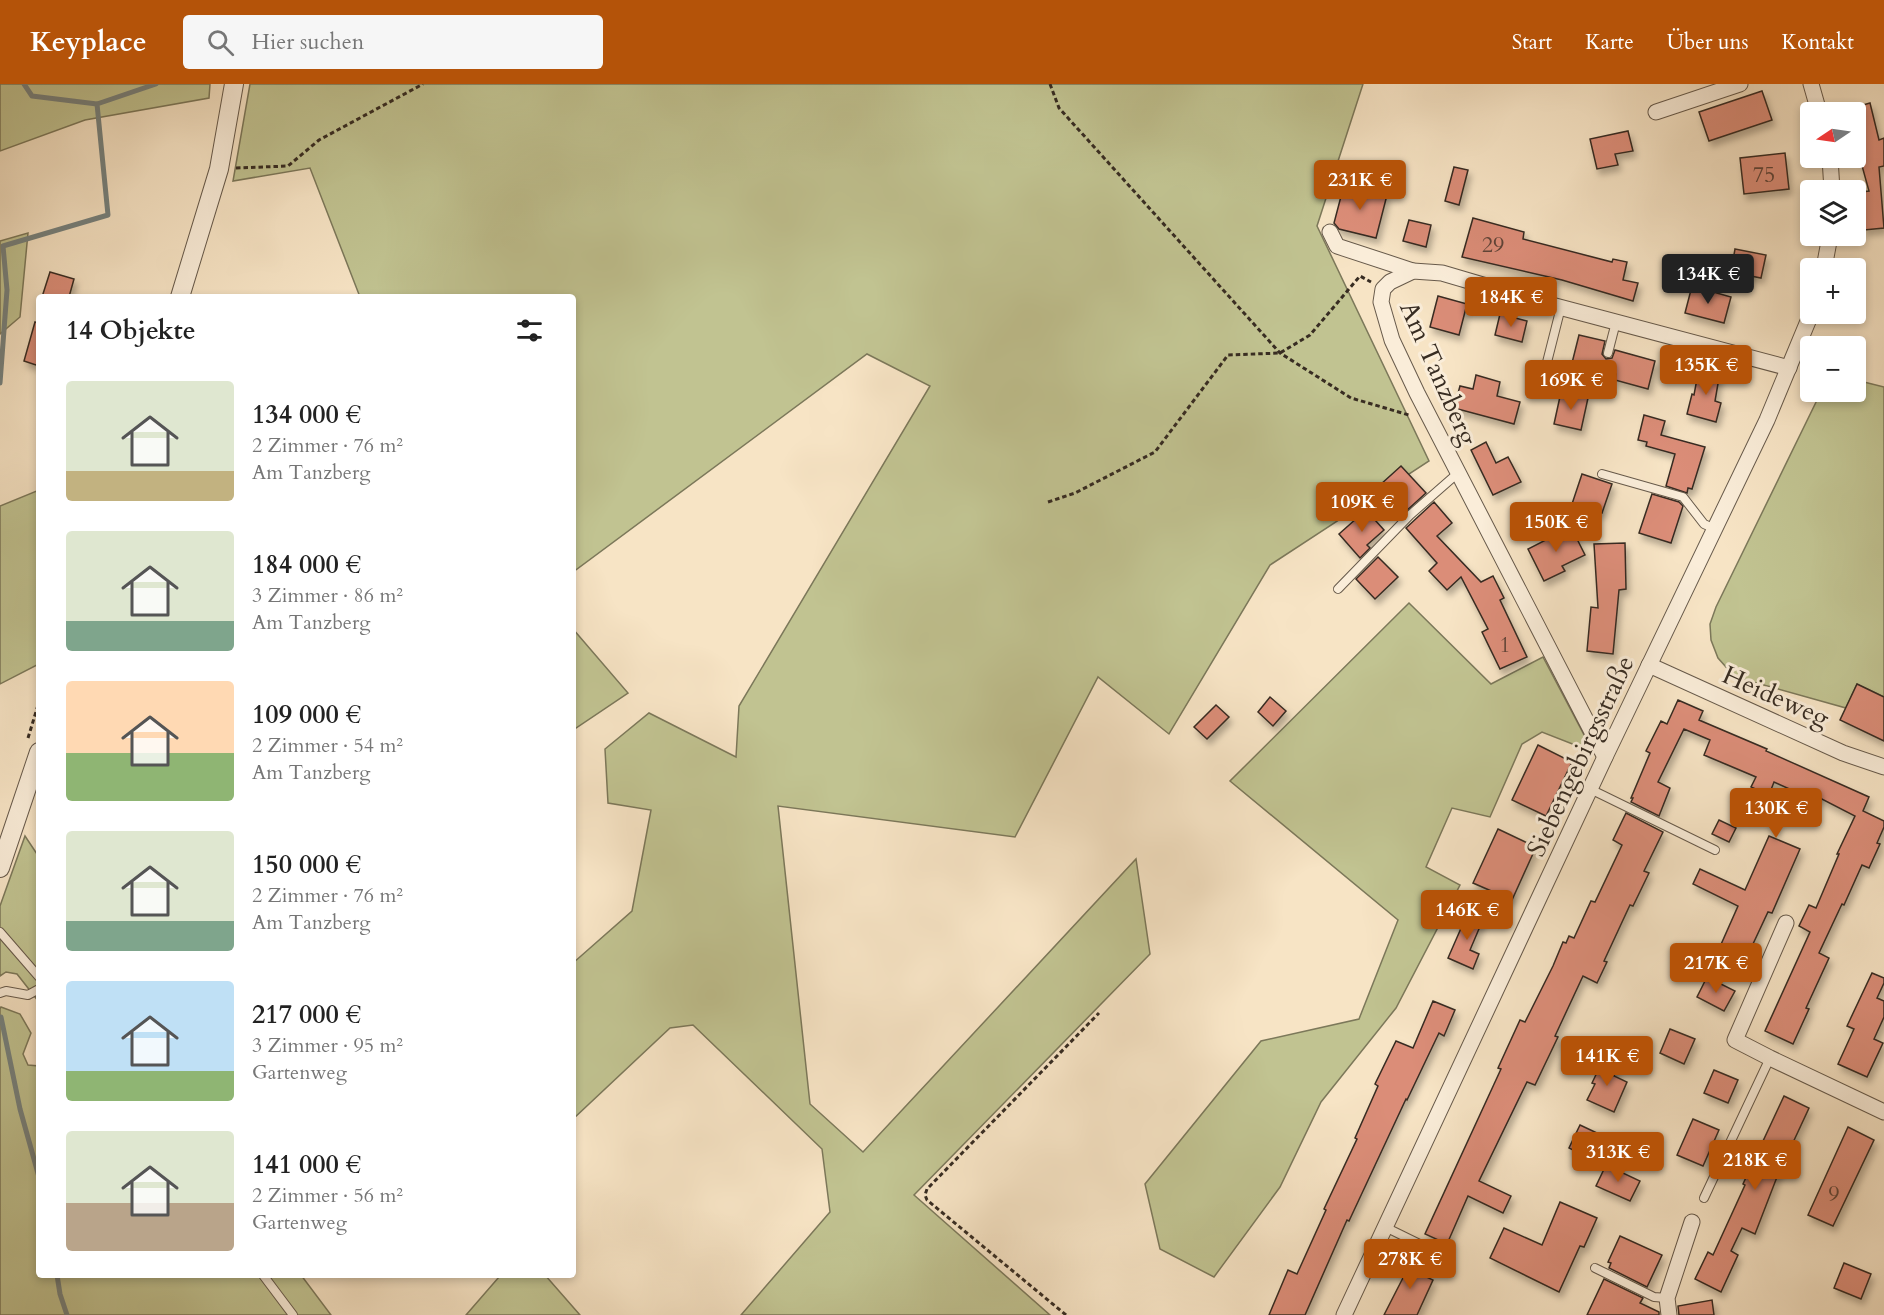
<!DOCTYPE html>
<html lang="de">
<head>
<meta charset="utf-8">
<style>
  :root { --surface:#fff; --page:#f6f6f6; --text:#222; --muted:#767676; --accent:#b45309 }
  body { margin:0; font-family:Cardo,serif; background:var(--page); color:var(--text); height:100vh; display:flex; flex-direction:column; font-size:22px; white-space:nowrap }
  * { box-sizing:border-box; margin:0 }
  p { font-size:20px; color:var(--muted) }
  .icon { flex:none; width:33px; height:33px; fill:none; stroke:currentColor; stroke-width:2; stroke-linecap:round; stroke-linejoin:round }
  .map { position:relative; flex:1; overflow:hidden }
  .details { position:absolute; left:36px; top:210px; width:540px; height:984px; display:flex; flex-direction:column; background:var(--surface); border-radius:6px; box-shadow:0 3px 9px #0003 }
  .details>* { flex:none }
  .needle { width:39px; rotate:257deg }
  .tools { position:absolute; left:1800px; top:18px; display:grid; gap:12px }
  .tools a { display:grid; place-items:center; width:66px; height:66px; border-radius:6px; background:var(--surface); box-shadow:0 3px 9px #0003; font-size:30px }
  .price { position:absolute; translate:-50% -51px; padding:0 14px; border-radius:6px; background:var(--accent); color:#fff; font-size:20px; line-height:39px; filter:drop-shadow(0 2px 3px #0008) }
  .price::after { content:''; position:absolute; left:50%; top:36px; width:18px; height:14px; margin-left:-9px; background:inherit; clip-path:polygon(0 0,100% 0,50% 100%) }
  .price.selected { background:#222; color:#fff }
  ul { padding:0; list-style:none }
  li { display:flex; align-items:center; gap:18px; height:150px; padding:0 30px }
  li span { display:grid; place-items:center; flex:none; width:168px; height:120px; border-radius:6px; color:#555 }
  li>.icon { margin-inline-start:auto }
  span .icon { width:72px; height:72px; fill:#fffc; stroke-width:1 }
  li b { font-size:26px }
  h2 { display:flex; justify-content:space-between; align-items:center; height:72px; padding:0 30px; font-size:26px }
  header { display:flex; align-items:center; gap:36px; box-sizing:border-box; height:84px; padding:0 30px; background:var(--accent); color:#fff }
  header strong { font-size:28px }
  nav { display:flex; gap:33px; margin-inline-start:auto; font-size:21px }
  .search { width:420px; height:54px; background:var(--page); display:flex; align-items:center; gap:15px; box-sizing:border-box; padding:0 21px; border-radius:6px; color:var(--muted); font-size:22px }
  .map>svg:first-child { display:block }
</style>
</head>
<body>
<header>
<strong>Keyplace</strong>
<div class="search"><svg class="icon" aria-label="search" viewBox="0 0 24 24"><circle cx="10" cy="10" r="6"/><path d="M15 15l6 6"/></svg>Hier suchen</div>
<nav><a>Start</a><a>Karte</a><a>Über uns</a><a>Kontakt</a></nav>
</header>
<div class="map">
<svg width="1884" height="1231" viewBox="0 0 1884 1231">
  <defs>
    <filter id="shadow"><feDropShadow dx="3" dy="5.5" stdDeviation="3" flood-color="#0004"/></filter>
  </defs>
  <rect width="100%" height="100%" fill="#f7e4c5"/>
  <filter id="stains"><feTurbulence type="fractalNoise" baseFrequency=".00333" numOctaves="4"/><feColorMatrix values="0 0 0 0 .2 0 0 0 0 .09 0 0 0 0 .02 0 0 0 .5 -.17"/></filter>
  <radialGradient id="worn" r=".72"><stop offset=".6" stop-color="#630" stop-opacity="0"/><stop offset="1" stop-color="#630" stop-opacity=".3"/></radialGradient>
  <!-- green -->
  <g fill="#c1c391" stroke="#7c785a" stroke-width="1.5">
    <path d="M0,0H210L209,14L85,36L0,67Z"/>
    <path d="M250,0H1363L1317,142L1429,377L1270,481L1169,650L1098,593L1015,753L778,722L810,1020L863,1068L1136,775L1150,870L914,1111L1050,1231H741L830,1128L822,1065L693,941L670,944L573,1035V879L632,827L651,726L608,719L605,665L649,629L736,673L739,622L930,302L867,270L573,488V213H360L310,84L233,97Z"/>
    <path d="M28,149L20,233L0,250V157Z"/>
    <path d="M1856,296L1884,303V613L1857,600L1846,624L1735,593L1718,574L1711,556L1710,540L1716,523L1821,308H1856Z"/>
    <path d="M39,406V575L37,581L0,600V422Z"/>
    <path d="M1409,519L1491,600L1543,573L1593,668L1542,648L1522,660L1490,733L1452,724L1426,783L1460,801L1396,924L1321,1018L1280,1103L1214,1193L1160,1165L1145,1100L1261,957L1359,935L1398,836L1230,697Z"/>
    <path d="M573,545L628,609L573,646Z"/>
    <path d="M25,752L39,773V918L17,890L6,888L0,892V822Z"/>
    <path d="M1,923L20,930L31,949L23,970L28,981L39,982V1191H301L331,1231H0V925Z"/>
    <path d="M497,1191H545L580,1231H466L499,1193Z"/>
  </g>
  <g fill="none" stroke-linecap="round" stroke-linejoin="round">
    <!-- stream -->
    <g stroke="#76827f" stroke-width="5">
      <path d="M24,0L32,12L97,20"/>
      <path d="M0,299L7,206L3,162L108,131L97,20L156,0"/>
      <path d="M1,933L20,1025L39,1093"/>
      <path d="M57,1191L60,1210L67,1231"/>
    </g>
  </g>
  <!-- building -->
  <g fill="#db8d78" stroke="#372c22" stroke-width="1.5" filter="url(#shadow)">
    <path d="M1762,7L1772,36L1709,57L1699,28Z"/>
    <path d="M1870,19L1879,56L1884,54V82L1879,83L1884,144L1864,146L1861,108L1869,107L1856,60V23Z"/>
    <path d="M1628,47L1633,67L1615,70L1618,81L1597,85L1590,55Z"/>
    <path d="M1785,69L1789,105L1744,110L1740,74Z"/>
    <path d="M1454,83L1468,86L1459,121L1445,117Z"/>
    <path d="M1344,101L1387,111L1376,154L1339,145L1334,139Z"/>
    <path d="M1473,134L1524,148L1523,155L1612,178L1613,175L1627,178L1623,196L1638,199L1633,217L1562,196L1462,173Z"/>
    <path d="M1409,136L1431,141L1426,163L1403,157Z"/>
    <path d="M1735,165L1766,171L1761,194L1731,188Z"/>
    <path d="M50,188L74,195L69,213H42Z"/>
    <path d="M1692,202L1731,213L1724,239L1685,229Z"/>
    <path d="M1438,212L1467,220L1459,251L1430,243Z"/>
    <path d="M1500,230L1527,237L1522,258L1495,251Z"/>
    <path d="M35,238L39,239V282L24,277Z"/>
    <path d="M1579,251L1605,257L1602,270L1606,275L1612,274L1615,266L1655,277L1648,305L1615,296L1616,290L1572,279Z"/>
    <path d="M1699,284L1720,288L1715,317L1721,319L1716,338L1687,330L1692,310L1694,311Z"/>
    <path d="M1476,291L1500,298L1497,312L1520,318L1514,340L1454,324L1460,302L1473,305Z"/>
    <path d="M1561,308L1588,314L1581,346L1554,340Z"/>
    <path d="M1644,331L1665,337L1661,351L1705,363L1692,405L1688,404L1687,409L1666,402L1675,370L1646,362L1647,358L1638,356Z"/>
    <path d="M1486,358L1496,379L1508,373L1521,398L1493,411L1471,366Z"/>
    <path d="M1401,382L1426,409L1405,428L1380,401Z"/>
    <path d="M1582,390L1612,400L1602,429L1572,420Z"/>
    <path d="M1652,410L1679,418L1683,422L1671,459L1639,449Z"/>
    <path d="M1434,418L1452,439L1437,452L1481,498L1493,492L1504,514L1500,516L1527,573L1500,585L1482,548L1488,545L1461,493L1447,506L1429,487L1437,479L1406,444Z"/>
    <path d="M1366,426L1384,446L1367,461L1370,464L1360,474L1339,450Z"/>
    <path d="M1571,443L1585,471L1562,482L1565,487L1544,497L1528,465Z"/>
    <path d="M1625,459L1626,505L1619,506L1613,570L1587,567L1591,523L1598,524L1594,460Z"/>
    <path d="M1378,473L1398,493L1375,515L1356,495Z"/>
    <path d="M1857,600L1884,613V657L1840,636Z"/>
    <path d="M1270,613L1286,627L1273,642L1258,628Z"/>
    <path d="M1678,616L1703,627L1699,636L1767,665L1766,667L1869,713L1863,727L1884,737V743L1877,759L1880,760L1869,784L1862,781L1844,821L1842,820L1819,869L1829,874L1806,924L1809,925L1793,960L1765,947L1810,848L1799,842L1809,821L1816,824L1839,770H1837L1855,732L1818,713L1816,717L1774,698L1769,711L1751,703L1756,693L1704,671L1710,656L1684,645L1658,698L1670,704L1659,732L1631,718L1633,714H1631L1650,669L1646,667L1661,637L1667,640Z"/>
    <path d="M1216,621L1229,633L1207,655L1194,643Z"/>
    <path d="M1538,661L1572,678L1546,732L1512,716Z"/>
    <path d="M1626,729L1663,748L1644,787L1649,789L1633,822L1630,821L1604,877L1607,878L1597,899L1583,892L1555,952L1558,953L1535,1001L1527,998L1479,1097L1511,1112L1503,1129L1468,1112L1447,1160L1425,1150L1501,985L1498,984L1520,936L1525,938L1553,882L1563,858L1566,859L1569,852L1574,854L1591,817L1595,818L1622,761L1613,756Z"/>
    <path d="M1719,736L1736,744L1729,758L1712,750Z"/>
    <path d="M1498,745L1536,763L1512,816L1473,799Z"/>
    <path d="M1769,752L1800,765L1772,829L1768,828L1745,877L1719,865L1738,822L1693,800L1700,785L1745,806Z"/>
    <path d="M1469,826L1484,833L1470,866L1479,870L1473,885L1448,874Z"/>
    <path d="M1872,889L1884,894V899L1877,914L1884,917V933L1874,955L1883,959L1867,993L1838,980L1854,945L1847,942Z"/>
    <path d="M1707,893L1735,907L1724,927L1697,913Z"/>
    <path d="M1433,917L1455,926L1444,952L1439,949L1407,1016L1406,1015L1349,1137L1347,1136L1305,1231H1269L1288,1186L1297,1190L1326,1126L1324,1125L1357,1055L1355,1054L1378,1002L1375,1000L1396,957L1413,964Z"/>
    <path d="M1670,945L1695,955L1684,980L1660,969Z"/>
    <path d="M1603,976L1618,983L1614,992L1627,998L1614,1028L1587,1016L1595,1000L1592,999Z"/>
    <path d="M1714,986L1738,996L1728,1019L1704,1009Z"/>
    <path d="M1784,1012L1809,1024L1777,1093L1755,1150L1742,1144L1731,1167L1738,1171L1721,1208L1695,1195L1708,1168L1713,1171L1745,1101L1743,1100Z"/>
    <path d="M1693,1035L1719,1046L1703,1082L1677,1071Z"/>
    <path d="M1580,1041L1612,1056L1600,1080L1569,1064Z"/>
    <path d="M1848,1043L1874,1056L1833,1142L1808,1131Z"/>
    <path d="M1606,1081L1640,1097L1630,1117L1596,1102Z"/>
    <path d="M1560,1118L1597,1134L1584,1163L1580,1162L1559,1208L1490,1174L1504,1144L1542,1161Z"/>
    <path d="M1620,1152L1662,1171L1647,1203L1609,1184L1611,1179L1608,1178Z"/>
    <path d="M1411,1168L1425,1174L1418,1189L1433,1196L1417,1231H1384L1408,1184L1405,1183Z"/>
    <path d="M1844,1179L1871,1190L1861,1215L1834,1204Z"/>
    <path d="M1604,1195L1643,1214L1640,1219L1659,1228V1231H1587Z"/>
    <path d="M1712,1216L1714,1231H1679L1678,1222Z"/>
  </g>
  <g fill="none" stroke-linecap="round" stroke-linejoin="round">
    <defs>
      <g id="service">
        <path d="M1608,269L1616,238"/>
        <path d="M1543,294L1561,223"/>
        <path d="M1602,390L1683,413L1704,440L1715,445"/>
        <path d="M1338,505L1410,431L1458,389"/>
        <path d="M1590,705L1715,766"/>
        <path d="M0,848L39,893"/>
        <path d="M0,909L6,907L28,911L39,905"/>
        <path d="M1704,1114L1770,974"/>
        <path d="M1385,1143L1436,1168"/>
        <path d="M1595,1184L1654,1213L1667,1214"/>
        <path d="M263,1191L293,1231"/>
      </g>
      <g id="minor">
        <path d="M1811,0L1819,28"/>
        <path d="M1656,28L1740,0"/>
        <path d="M1830,74L1832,106"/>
        <path d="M1330,148L1337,162L1413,187"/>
        <path d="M1824,184L1830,152"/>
        <path d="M1649,581L1843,669L1884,683"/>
        <path d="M1605,673L1417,309L1392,256L1381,218L1383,205L1390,198L1413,187L1442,189L1544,219L1789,284"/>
        <path d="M1786,839L1735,956L1770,974L1884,1028"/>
        <path d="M1344,1231L1605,673L1767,336L1811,230"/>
        <path d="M1669,1231L1667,1214L1692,1138"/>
      </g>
      <g id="tertiary">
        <path d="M180,213L219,85L234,0"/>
        <path d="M0,784L39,668"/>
      </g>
    </defs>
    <!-- service casing -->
    <use href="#service" stroke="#675a4b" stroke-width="10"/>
    <!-- minor casing -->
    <use href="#minor" stroke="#675a4b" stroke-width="17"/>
    <!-- tertiary casing -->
    <use href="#tertiary" stroke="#675a4b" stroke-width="20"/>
    <!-- path -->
    <g stroke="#372c22" stroke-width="3" stroke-dasharray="4.5 3" stroke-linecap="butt">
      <path d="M1050,0L1059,24L1280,269L1351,314L1409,331"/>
      <path d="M236,84L288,82L319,56L423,0"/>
      <path d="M1048,418L1075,409L1155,368L1228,271L1280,269L1310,251L1360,192L1371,198"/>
      <path d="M28,654L39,618"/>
      <path d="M1066,1231L927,1116L925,1111L927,1105L1099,929"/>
    </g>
    <!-- service -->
    <use href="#service" stroke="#faedd9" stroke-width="8"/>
    <!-- minor -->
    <use href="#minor" stroke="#faedd9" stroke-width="15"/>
    <!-- tertiary -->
    <use href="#tertiary" stroke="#faedd9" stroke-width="18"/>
  </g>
  <g text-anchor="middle" stroke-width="6" stroke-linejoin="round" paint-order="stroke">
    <!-- number labels -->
    <g font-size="22" fill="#604438">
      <text x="1764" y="98">75</text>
      <text x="1493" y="168">29</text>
      <text x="1505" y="568">1</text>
      <text x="1834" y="1117">9</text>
    </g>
    <!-- street labels -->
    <g font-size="26" fill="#372c22" stroke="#faedd9">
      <text transform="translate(1439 289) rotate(66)" y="9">Am Tanzberg</text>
      <text transform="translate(1776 612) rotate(24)" y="9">Heideweg</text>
      <text transform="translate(1580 672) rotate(-65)" y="9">Siebengebirgsstraße</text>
    </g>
  </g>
  <rect width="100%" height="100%" filter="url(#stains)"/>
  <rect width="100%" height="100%" fill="url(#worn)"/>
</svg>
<div class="tools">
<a><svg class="needle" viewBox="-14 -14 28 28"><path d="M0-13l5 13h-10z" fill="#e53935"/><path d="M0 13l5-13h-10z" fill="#767676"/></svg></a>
<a><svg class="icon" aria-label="layers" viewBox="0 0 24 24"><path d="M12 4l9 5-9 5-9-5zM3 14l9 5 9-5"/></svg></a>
<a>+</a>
<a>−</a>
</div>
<b class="price" style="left:1360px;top:127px">231K €</b>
<b class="price selected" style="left:1708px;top:221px">134K €</b>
<b class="price" style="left:1511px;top:244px">184K €</b>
<b class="price" style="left:1706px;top:312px">135K €</b>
<b class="price" style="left:1571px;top:327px">169K €</b>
<b class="price" style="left:1362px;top:449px">109K €</b>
<b class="price" style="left:1556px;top:469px">150K €</b>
<b class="price" style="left:1776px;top:755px">130K €</b>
<b class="price" style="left:1467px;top:857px">146K €</b>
<b class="price" style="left:1716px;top:910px">217K €</b>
<b class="price" style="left:1607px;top:1003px">141K €</b>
<b class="price" style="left:1618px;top:1099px">313K €</b>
<b class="price" style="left:1755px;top:1107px">218K €</b>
<b class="price" style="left:1410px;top:1206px">278K €</b>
<section class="details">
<h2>14 Objekte<svg class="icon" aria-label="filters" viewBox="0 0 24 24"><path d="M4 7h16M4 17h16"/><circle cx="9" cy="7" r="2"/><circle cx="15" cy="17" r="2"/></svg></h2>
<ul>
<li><span style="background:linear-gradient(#dfe7d0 75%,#c2b280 0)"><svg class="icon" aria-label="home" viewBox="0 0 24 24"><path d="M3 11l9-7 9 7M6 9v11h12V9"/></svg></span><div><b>134 000 €</b><p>2 Zimmer · 76 m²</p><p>Am Tanzberg</p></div></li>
<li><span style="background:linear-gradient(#dfe7d0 75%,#7fa58c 0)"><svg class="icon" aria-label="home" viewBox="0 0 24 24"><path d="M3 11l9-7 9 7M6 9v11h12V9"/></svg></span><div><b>184 000 €</b><p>3 Zimmer · 86 m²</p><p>Am Tanzberg</p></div></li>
<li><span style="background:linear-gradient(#ffd9b3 60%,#8fb573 0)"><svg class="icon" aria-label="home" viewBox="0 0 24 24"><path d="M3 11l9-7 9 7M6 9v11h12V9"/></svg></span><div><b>109 000 €</b><p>2 Zimmer · 54 m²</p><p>Am Tanzberg</p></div></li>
<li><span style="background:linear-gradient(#dfe7d0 75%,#7fa58c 0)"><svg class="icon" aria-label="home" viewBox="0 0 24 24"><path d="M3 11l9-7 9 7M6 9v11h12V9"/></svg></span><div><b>150 000 €</b><p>2 Zimmer · 76 m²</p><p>Am Tanzberg</p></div></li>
<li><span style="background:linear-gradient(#bfe0f5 75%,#8fb573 0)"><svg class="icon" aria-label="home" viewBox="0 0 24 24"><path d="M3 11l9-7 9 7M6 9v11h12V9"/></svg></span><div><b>217 000 €</b><p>3 Zimmer · 95 m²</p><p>Gartenweg</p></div></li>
<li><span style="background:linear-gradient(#dfe7d0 60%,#b9a48a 0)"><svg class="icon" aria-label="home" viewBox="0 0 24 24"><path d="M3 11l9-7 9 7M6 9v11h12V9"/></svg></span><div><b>141 000 €</b><p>2 Zimmer · 56 m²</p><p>Gartenweg</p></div></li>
</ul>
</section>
</div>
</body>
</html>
